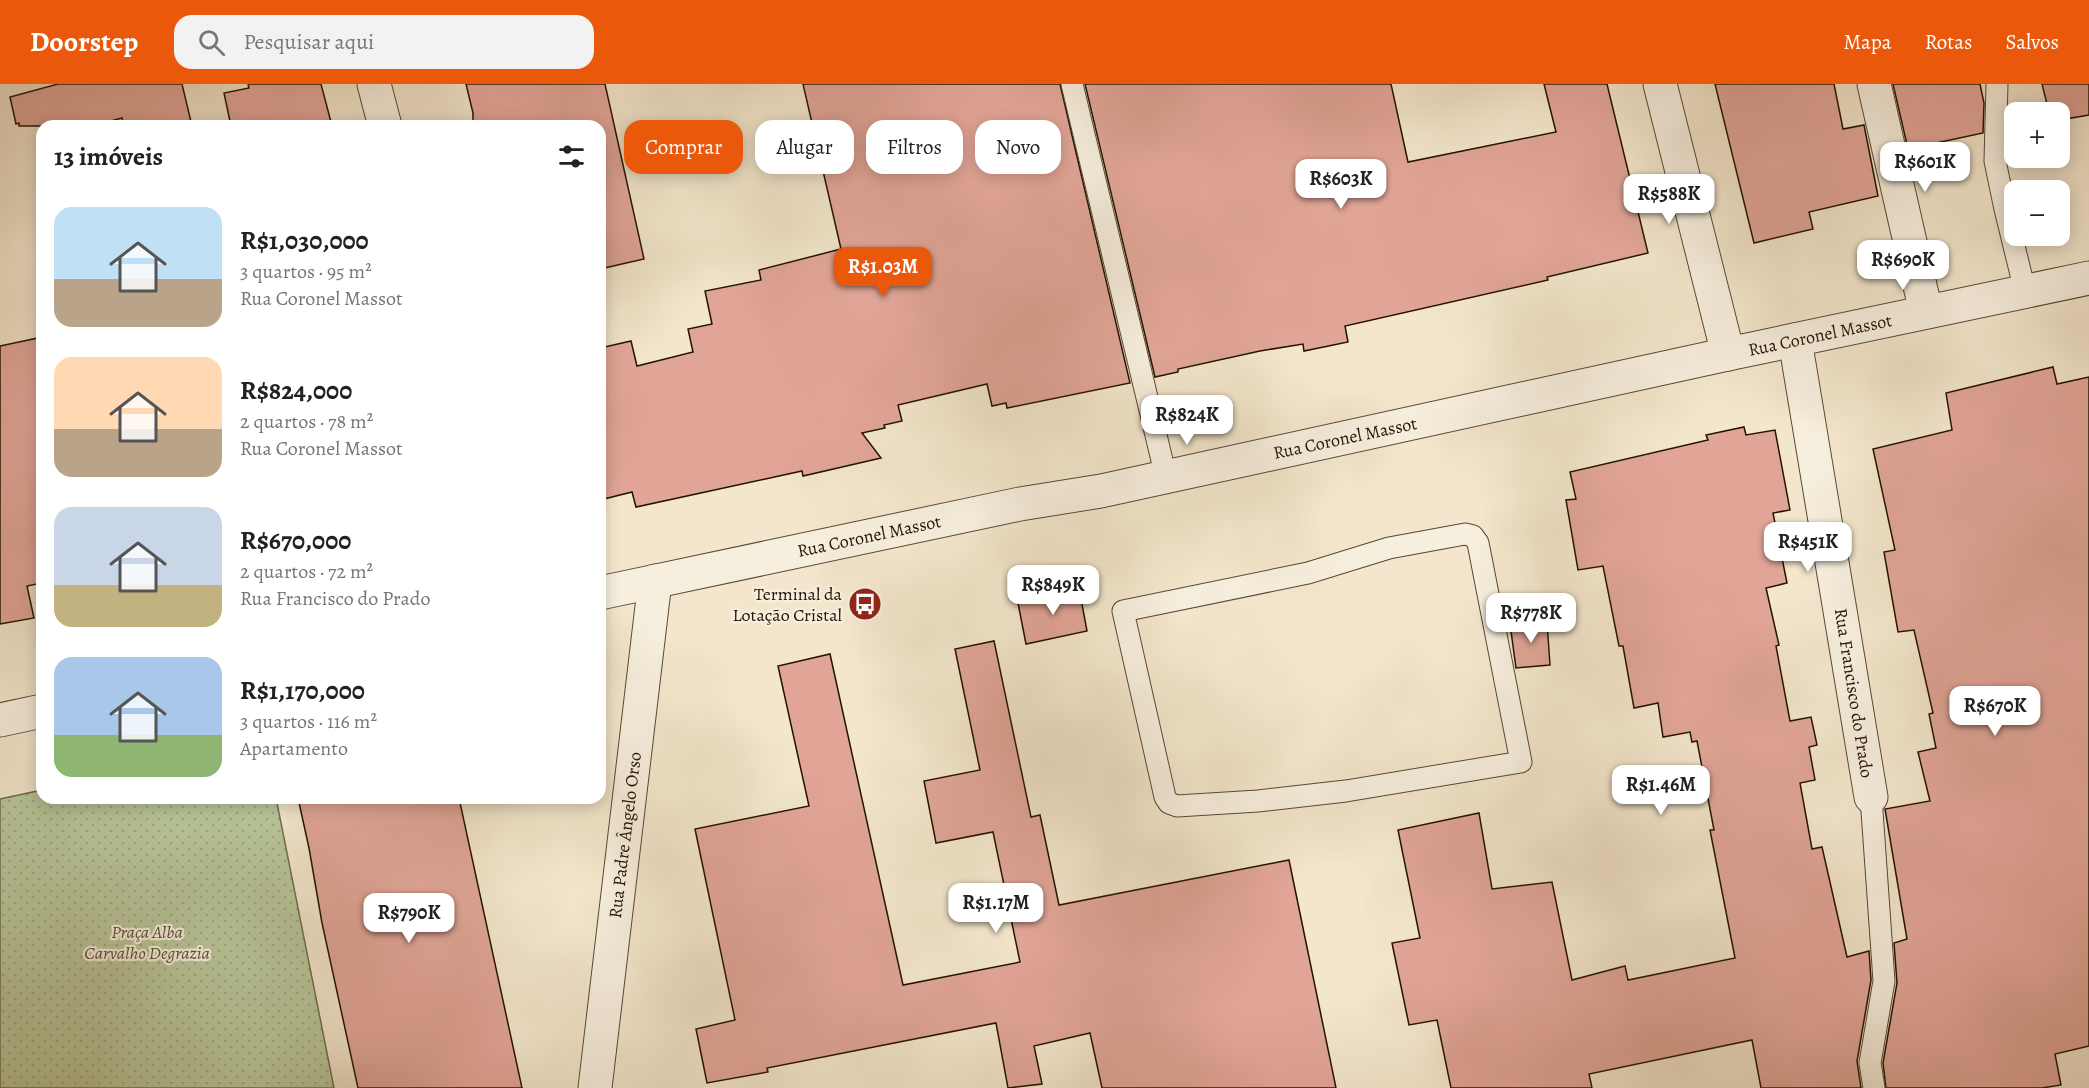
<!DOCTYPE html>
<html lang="pt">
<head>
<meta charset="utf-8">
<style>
  :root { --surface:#fff; --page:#f2f2f2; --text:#222; --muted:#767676; --accent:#ea580c }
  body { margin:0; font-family:Alegreya,serif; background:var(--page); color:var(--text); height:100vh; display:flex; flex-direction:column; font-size:22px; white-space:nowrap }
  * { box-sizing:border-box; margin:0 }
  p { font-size:20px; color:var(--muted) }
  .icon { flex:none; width:33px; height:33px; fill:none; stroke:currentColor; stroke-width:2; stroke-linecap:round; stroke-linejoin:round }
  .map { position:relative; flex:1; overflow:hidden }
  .side { position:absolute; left:36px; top:36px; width:570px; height:684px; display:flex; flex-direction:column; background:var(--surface); border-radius:18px; box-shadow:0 3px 15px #0003 }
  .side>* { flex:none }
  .banner { position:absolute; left:624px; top:36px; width:570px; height:54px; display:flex; gap:12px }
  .tools { position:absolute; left:2004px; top:18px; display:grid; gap:12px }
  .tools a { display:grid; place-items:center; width:66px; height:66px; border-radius:12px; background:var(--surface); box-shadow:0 3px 15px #0003; font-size:30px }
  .price { position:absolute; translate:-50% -51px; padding:0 14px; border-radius:12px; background:#fff; color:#222; font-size:20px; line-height:39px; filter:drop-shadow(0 2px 3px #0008) }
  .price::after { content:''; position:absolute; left:50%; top:36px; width:18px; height:14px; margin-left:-9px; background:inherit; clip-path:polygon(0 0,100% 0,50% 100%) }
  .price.current { background:var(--accent); color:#fff }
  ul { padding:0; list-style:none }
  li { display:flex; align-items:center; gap:18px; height:150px; padding:0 18px }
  li span { display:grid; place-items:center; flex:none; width:168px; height:120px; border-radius:18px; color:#555 }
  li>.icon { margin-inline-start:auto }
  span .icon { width:72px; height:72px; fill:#fffc; stroke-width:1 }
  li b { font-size:26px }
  h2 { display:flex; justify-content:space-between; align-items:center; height:72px; padding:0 18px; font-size:26px }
  .tag { padding:0 21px; border-radius:18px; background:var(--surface); box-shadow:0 3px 15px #0003; font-size:21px; line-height:54px }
  .tag.current { background:var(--accent); color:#fff }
  header { display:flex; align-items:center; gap:36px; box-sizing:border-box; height:84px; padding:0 30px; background:var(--accent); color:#fff }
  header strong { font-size:28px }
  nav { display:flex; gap:33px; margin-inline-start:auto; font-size:21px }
  .search { width:420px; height:54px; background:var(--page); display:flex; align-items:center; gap:15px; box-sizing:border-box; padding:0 21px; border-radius:18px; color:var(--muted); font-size:22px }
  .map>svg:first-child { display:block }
</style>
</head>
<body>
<header>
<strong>Doorstep</strong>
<div class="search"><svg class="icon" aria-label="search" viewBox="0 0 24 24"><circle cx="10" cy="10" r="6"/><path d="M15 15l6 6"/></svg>Pesquisar aqui</div>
<nav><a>Mapa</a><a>Rotas</a><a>Salvos</a></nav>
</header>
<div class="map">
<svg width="2089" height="1004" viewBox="0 0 2089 1004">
  <defs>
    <pattern id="park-dots" width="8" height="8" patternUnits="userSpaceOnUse" patternTransform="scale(1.5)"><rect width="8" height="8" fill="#b8c69a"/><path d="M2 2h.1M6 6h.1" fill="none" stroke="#9ea983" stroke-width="1.8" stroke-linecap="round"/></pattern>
  </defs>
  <rect width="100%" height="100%" fill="#f3e6cc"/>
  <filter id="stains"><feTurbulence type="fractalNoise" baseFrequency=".00333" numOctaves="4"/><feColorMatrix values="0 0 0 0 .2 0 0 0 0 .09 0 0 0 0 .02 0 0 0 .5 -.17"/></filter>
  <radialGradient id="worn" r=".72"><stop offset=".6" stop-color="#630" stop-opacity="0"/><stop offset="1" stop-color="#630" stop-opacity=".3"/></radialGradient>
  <!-- park -->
  <path fill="url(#park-dots)" stroke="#6d6c4e" stroke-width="1.5" d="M42,706V714H276L334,1004H0V715Z"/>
  <!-- building -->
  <g fill="#e1a597" stroke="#221302" stroke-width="1.5">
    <path d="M58,0H182L192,42H124L122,34L93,42H19V39L16,40L10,13Z"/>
    <path d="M248,0H321L332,42H231L224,9L249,4Z"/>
    <path d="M466,0H605L644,175L600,185V42H473V29Z"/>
    <path d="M803,0H1060L1130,299L1007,324L1006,319L992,322L987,300L898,321L902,337L884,341L885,344L862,349L881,374L803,392L802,387L636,423L632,408L600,416V264L631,257L637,282L693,268L688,245L712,240L705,207L761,196L759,186L841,165Z"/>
    <path d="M1085,0H1391L1408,78L1556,48L1544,0H1607L1648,169L1547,193L1548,196L1345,242L1348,258L1304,267L1303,260L1260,267L1178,285V288L1155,293Z"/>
    <path d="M1715,0H1834L1843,45L1864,41L1878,112L1809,128L1813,145L1754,159Z"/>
    <path d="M1893,0H1980L1984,19L1983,49L1908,65Z"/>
    <path d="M2042,0H2089V31L2060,36V28H2049Z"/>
    <path d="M38,254L42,273V499L27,502L34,534L0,540V262Z"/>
    <path d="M2053,283L2057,300L2089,293V962L2055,970L2061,1001L2042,1004H1886L1883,979L1897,899L1894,859L1907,855L1885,725L1930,717L1918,668L1936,664L1929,630L1933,629L1914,546L1898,548L1884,468L1895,466L1873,365L1952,346L1946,309Z"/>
    <path d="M1744,343L1746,351L1775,346L1790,426L1773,429L1787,499L1766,504L1779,561L1776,562L1790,637L1811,633L1817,661L1809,663L1815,696L1800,699L1812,765L1822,763L1847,873L1869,867L1871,896L1857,977L1861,1004H1761L1752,956L1589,990L1592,1004H1451L1437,936L1409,941L1392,859L1420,854L1398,746L1479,729L1492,805L1552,798L1572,896L1625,882L1628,896L1735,874L1710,746H1714L1697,657L1692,658L1690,648L1663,653L1658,619L1634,624L1623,562H1619L1603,482L1578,486L1566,416L1576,415L1570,388L1708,356L1706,351Z"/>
    <path d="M1079,504L1087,547L1026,560L1018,519H1022V516Z"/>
    <path d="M1547,538L1550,581L1516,584L1510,540Z"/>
    <path d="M994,557L1031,733L1040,731L1059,821L1289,776L1336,1004H1102L1090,949L1034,962L1042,1000L1008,1004L996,939L767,984L768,988L707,999L696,945L735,936L695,745L809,722L778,582L830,570L903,901L1020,878L993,748L936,759L924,697L980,686L955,565Z"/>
    <path d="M298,714H459L522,1004H358L322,839L309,764Z"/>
  </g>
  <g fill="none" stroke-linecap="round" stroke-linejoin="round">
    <defs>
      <g id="service">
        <path d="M1072,0L1166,393"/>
        <path d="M1997,0L1995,77L2005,125L2025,207"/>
        <path d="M1465,450L1473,452L1478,459L1521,678L1346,707L1258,717L1177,722L1169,719L1165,713L1123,527L1308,489L1389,464Z"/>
        <path d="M1871,713L1884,897L1870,979L1874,1004"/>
      </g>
      <g id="minor">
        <path d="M374,0L385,42"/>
        <path d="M1660,0L1728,270"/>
        <path d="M1874,0L1926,228"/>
        <path d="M1795,256L1871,713"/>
        <path d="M595,1004L655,497"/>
      </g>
      <g id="tertiary">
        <path d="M600,509L1020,420L1101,407L1728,270L2089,194"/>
        <path d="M0,636L42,627"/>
      </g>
    </defs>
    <!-- service casing -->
    <use href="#service" stroke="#564834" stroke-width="23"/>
    <!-- minor casing -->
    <use href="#minor" stroke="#564834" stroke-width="35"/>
    <!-- tertiary casing -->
    <use href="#tertiary" stroke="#564834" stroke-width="35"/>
    <!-- service -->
    <use href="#service" stroke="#f7efde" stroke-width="21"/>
    <!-- minor -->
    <use href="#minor" stroke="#f7efde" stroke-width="33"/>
    <!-- tertiary -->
    <use href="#tertiary" stroke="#f7efde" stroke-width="33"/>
  </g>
  <!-- icons -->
  <defs>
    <symbol id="bus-disc" viewBox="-11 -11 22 22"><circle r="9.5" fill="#8f2418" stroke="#f7efde"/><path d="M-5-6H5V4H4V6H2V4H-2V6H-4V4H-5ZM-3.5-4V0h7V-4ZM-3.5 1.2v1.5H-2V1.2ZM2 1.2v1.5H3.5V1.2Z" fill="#fff"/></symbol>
  </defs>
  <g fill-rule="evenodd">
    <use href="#bus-disc" x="846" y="501" width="38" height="38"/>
  </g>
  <g text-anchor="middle" stroke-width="4.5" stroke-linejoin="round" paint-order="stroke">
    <!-- street labels -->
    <g font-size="18" fill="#221302" stroke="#f7efde">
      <text transform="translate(1820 251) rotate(-12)" y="6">Rua Coronel Massot</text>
      <text transform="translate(1345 354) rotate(-12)" y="6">Rua Coronel Massot</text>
      <text transform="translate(869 452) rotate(-12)" y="6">Rua Coronel Massot</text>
      <text transform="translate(1854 609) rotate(81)" y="6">Rua Francisco do Prado</text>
      <text transform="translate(625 751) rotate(-83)" y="6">Rua Padre Ângelo Orso</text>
    </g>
    <!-- poi labels -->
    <g font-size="18" fill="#221302" stroke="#f7efde" text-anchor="end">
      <text x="842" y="516">Terminal da<tspan x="842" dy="21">Lotação Cristal</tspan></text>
    </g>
    <!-- park labels -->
    <g font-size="18" font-style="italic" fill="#565237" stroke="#f7efde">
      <text x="147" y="854">Praça Alba<tspan x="147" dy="21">Carvalho Degrazia</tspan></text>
    </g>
  </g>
  <rect width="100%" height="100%" filter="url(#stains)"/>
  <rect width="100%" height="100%" fill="url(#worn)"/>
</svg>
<div class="tools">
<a>+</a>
<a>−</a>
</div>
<b class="price" style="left:1925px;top:109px">R$601K</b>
<b class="price" style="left:1341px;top:126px">R$603K</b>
<b class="price" style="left:1669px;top:141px">R$588K</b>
<b class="price" style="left:1903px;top:207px">R$690K</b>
<b class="price current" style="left:883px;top:214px">R$1.03M</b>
<b class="price" style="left:1187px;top:362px">R$824K</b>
<b class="price" style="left:1808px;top:489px">R$451K</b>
<b class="price" style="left:1053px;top:532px">R$849K</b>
<b class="price" style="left:1531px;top:560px">R$778K</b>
<b class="price" style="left:1995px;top:653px">R$670K</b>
<b class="price" style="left:1661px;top:732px">R$1.46M</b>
<b class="price" style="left:996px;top:850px">R$1.17M</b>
<b class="price" style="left:409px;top:860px">R$790K</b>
<div class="banner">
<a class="tag current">Comprar</a>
<a class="tag">Alugar</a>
<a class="tag">Filtros</a>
<a class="tag">Novo</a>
</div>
<section class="side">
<h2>13 imóveis<svg class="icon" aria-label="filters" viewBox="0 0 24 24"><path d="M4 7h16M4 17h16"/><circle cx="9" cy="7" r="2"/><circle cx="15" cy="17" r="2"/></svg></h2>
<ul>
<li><span style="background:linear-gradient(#bfe0f5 60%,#b9a48a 0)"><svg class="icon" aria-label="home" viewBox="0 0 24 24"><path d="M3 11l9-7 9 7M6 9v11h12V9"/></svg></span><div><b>R$1,030,000</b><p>3 quartos · 95 m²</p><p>Rua Coronel Massot</p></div></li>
<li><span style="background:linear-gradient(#ffd9b3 60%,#b9a48a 0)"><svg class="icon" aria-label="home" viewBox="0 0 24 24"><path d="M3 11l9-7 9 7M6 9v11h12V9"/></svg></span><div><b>R$824,000</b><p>2 quartos · 78 m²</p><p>Rua Coronel Massot</p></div></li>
<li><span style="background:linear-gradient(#c9d6e8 65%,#c2b280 0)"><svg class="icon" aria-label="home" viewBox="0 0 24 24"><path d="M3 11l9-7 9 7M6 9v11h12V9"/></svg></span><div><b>R$670,000</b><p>2 quartos · 72 m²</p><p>Rua Francisco do Prado</p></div></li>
<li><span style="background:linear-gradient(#a9c7e8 65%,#8fb573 0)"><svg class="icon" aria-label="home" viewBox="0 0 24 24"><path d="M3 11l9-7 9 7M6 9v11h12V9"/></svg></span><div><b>R$1,170,000</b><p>3 quartos · 116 m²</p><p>Apartamento</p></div></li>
</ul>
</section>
</div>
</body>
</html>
